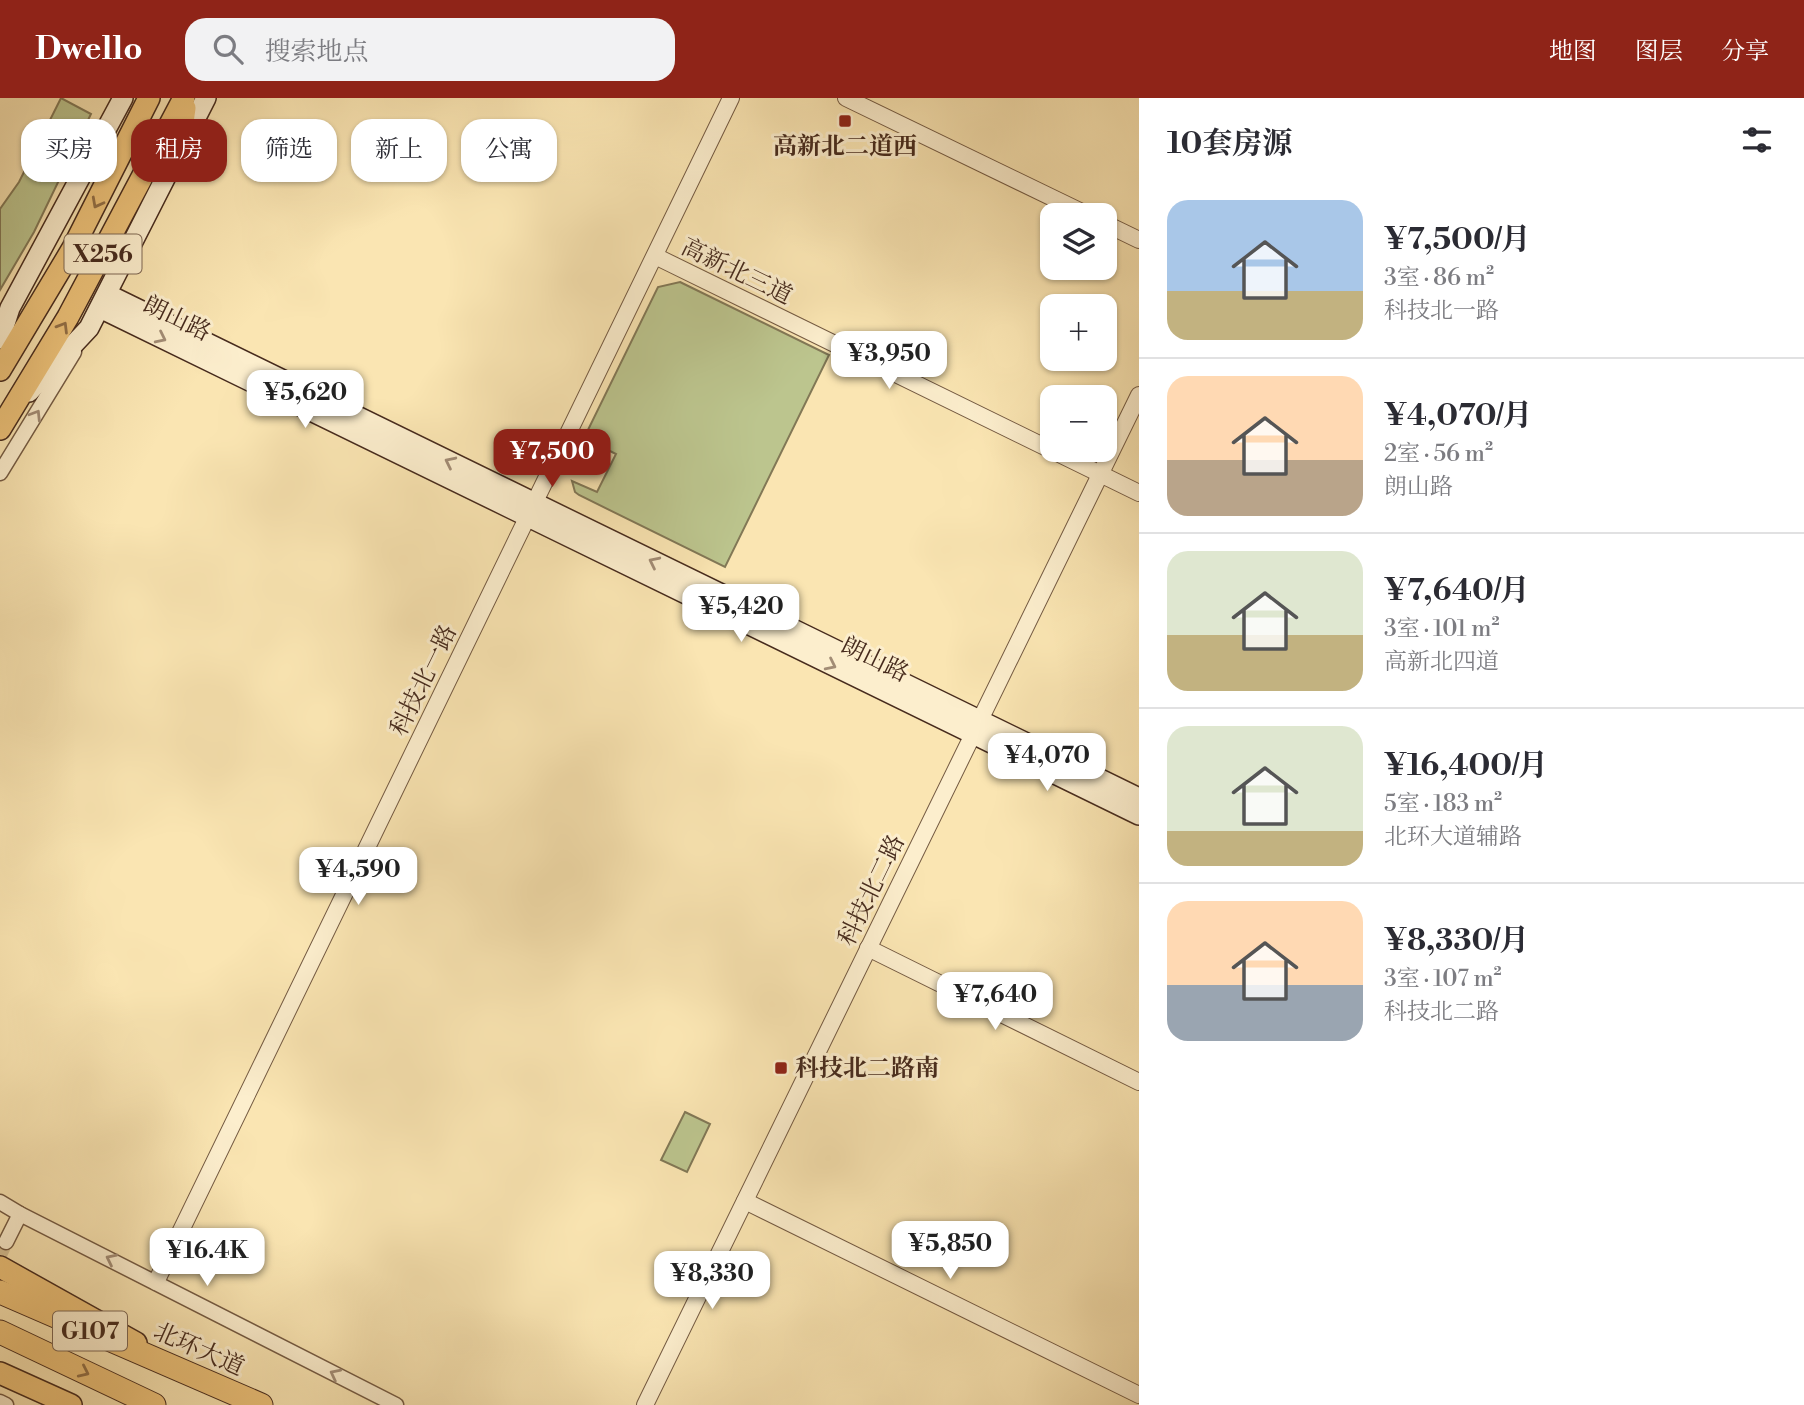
<!DOCTYPE html>
<html lang="zh">
<head>
<meta charset="utf-8">
<style>
  :root { --surface:#fff; --page:#f2f2f3; --text:#2b2b33; --muted:#7c7c81; --line:#e1e1e2; --accent:#8f2418 }
  body { margin:0; font-family:"Libre Bodoni","Noto Serif SC",serif; background:var(--page); color:var(--text); height:100vh; display:flex; flex-direction:column; font-size:26px; white-space:nowrap }
  * { box-sizing:border-box; margin:0 }
  p { font-size:23px; color:var(--muted) }
  .icon { flex:none; width:38px; height:38px; fill:none; stroke:currentColor; stroke-width:2; stroke-linecap:round; stroke-linejoin:round }
  .map { position:relative; flex:1; overflow:hidden }
  .drawer { display:flex; flex-direction:column; background:var(--surface); width:665px }
  .drawer>* { flex:none }
  .banner { position:absolute; left:21px; top:21px; width:665px; height:63px; display:flex; gap:14px }
  .tools { position:absolute; left:1040px; top:105px; display:grid; gap:14px }
  .tools a { display:grid; place-items:center; width:77px; height:77px; border-radius:14px; background:var(--surface); box-shadow:0 2px 5px #0004; font-size:35px }
  .price { position:absolute; translate:-50% -60px; padding:0 16px; border-radius:14px; background:#fff; color:#222; font-size:23px; line-height:46px; filter:drop-shadow(0 2px 4px #0008) }
  .price::after { content:''; position:absolute; left:50%; top:42px; width:21px; height:16px; margin-left:-10px; background:inherit; clip-path:polygon(0 0,100% 0,50% 100%) }
  .price.active { background:var(--accent); color:#fff }
  ul { padding:0; list-style:none }
  li { display:flex; align-items:center; gap:21px; height:175px; padding:0 28px }
  li+li { border-top:2px solid var(--line) }
  li span { display:grid; place-items:center; flex:none; width:196px; height:140px; border-radius:21px; color:#555 }
  li>.icon { margin-inline-start:auto }
  span .icon { width:84px; height:84px; fill:#fffc; stroke-width:1 }
  li b { font-size:30px }
  h2 { display:flex; justify-content:space-between; align-items:center; height:84px; padding:0 28px; font-size:30px }
  .pill { padding:0 24px; border-radius:21px; background:var(--surface); box-shadow:0 2px 5px #0004; font-size:24px; line-height:63px }
  .pill.active { background:var(--accent); color:#fff }
  header { display:flex; align-items:center; gap:42px; box-sizing:border-box; height:98px; padding:0 35px; background:var(--accent); color:#fff }
  header strong { font-size:33px }
  nav { display:flex; gap:38px; margin-inline-start:auto; font-size:24px }
  .search { width:490px; height:63px; background:var(--page); display:flex; align-items:center; gap:18px; box-sizing:border-box; padding:0 24px; border-radius:21px; color:var(--muted); font-size:26px }
  main { display:flex; flex:1; min-height:0 }
  .map>svg:first-child { display:block }
</style>
</head>
<body>
<header>
<strong>Dwello</strong>
<div class="search"><svg class="icon" aria-label="search" viewBox="0 0 24 24"><circle cx="10" cy="10" r="6"/><path d="M15 15l6 6"/></svg>搜索地点</div>
<nav><a>地图</a><a>图层</a><a>分享</a></nav>
</header>
<main>
<div class="map">
<svg width="1139" height="1307" viewBox="0 0 1139 1307">
  <rect width="100%" height="100%" fill="#fae5b2"/>
  <filter id="stains"><feTurbulence type="fractalNoise" baseFrequency=".00286" numOctaves="4"/><feColorMatrix values="0 0 0 0 .2 0 0 0 0 .09 0 0 0 0 .02 0 0 0 .5 -.17"/></filter>
  <radialGradient id="worn" r=".72"><stop offset=".6" stop-color="#630" stop-opacity="0"/><stop offset="1" stop-color="#630" stop-opacity=".3"/></radialGradient>
  <!-- green -->
  <g fill="#bcc58e" stroke="#827856" stroke-width="2">
    <path d="M61,0L91,16L34,134L0,192V111L19,84Z"/>
    <path d="M680,184L829,257L725,469L579,397L575,394L572,383L597,394L616,356L584,340L658,189Z"/>
    <path d="M685,1014L710,1026L687,1074L661,1062Z"/>
  </g>
  <g fill="none" stroke-linecap="round" stroke-linejoin="round">
    <!-- minor-tunnel -->
    <path stroke="#d6c094" stroke-width="14" stroke-dasharray="14 7" stroke-linecap="butt" d="M0,1157L6,1144"/>
    <defs>
      <g id="minor">
        <path d="M0,375L74,254"/>
        <path d="M0,1104L20,1116L396,1307"/>
        <path d="M6,1144L20,1116"/>
        <path d="M0,1304L6,1307"/>
      </g>
      <g id="tertiary">
        <path d="M846,0L1088,117"/>
        <path d="M1104,125L1139,142"/>
        <path d="M655,158L1139,395"/>
        <path d="M868,850L1139,984"/>
        <path d="M745,1103L1139,1297"/>
        <path d="M156,1184L731,0"/>
        <path d="M645,1307L1139,297"/>
      </g>
      <g id="secondary">
        <path d="M107,196L1139,700"/>
        <path d="M100,210L1139,717"/>
        <path d="M0,241L10,210L123,0"/>
        <path d="M29,294L89,230L206,0"/>
      </g>
      <g id="primary">
        <path d="M179,53L185,10"/>
        <path d="M0,272L73,150L149,0"/>
        <path d="M0,331L68,219L184,0"/>
        <path d="M0,1169L136,1245"/>
        <path d="M0,1275L71,1307"/>
      </g>
      <g id="trunk">
        <path d="M0,1194L261,1307"/>
        <path d="M0,1234L154,1307"/>
      </g>
    </defs>
    <!-- minor casing -->
    <use href="#minor" stroke="#745a42" stroke-width="17"/>
    <!-- tertiary casing -->
    <use href="#tertiary" stroke="#745a42" stroke-width="18"/>
    <!-- secondary casing -->
    <use href="#secondary" stroke="#472b1d" stroke-width="22"/>
    <!-- primary casing -->
    <use href="#primary" stroke="#472b1d" stroke-width="24"/>
    <!-- trunk casing -->
    <use href="#trunk" stroke="#472b1d" stroke-width="25"/>
    <!-- minor -->
    <use href="#minor" stroke="#fceecd" stroke-width="14"/>
    <!-- tertiary -->
    <use href="#tertiary" stroke="#fceecd" stroke-width="16"/>
    <!-- secondary -->
    <use href="#secondary" stroke="#fceecd" stroke-width="19"/>
    <!-- primary -->
    <use href="#primary" stroke="#edc279" stroke-width="21"/>
    <!-- trunk -->
    <use href="#trunk" stroke="#edc279" stroke-width="23"/>
  </g>
  <!-- one-way arrows -->
  <defs><path id="oneway-chevron" d="M-2-3.5L2.5 0L-2 3.5" fill="none" stroke-width="1.6" stroke-linecap="round" stroke-linejoin="round" transform="scale(1.75)"/></defs>
  <g stroke="#926f46">
    <use href="#oneway-chevron" transform="translate(97 105) rotate(118)"/>
    <use href="#oneway-chevron" transform="translate(63 229) rotate(-59)"/>
    <use href="#oneway-chevron" transform="translate(84 1274) rotate(25)"/>
  </g>
  <g stroke="#a28c75">
    <use href="#oneway-chevron" transform="translate(161 240) rotate(26)"/>
    <use href="#oneway-chevron" transform="translate(36 317) rotate(-58)"/>
    <use href="#oneway-chevron" transform="translate(450 364) rotate(-154)"/>
    <use href="#oneway-chevron" transform="translate(654 464) rotate(-154)"/>
    <use href="#oneway-chevron" transform="translate(831 567) rotate(26)"/>
    <use href="#oneway-chevron" transform="translate(111 1161) rotate(-154)"/>
    <use href="#oneway-chevron" transform="translate(335 1276) rotate(-153)"/>
  </g>
  <!-- markers -->
  <g fill="#8f2418" stroke="#fceecd" stroke-width="2.5">
    <rect x="838" y="16" width="14" height="14" rx="3.5"/>
    <rect x="774" y="963" width="14" height="14" rx="3.5"/>
  </g>
  <g text-anchor="middle" stroke-width="6" stroke-linejoin="round" paint-order="stroke">
    <!-- shield labels -->
    <g fill="#fceecd" stroke="#7d6652" stroke-width="2">
      <rect x="64.5" y="136.5" width="77" height="39" rx="5"/>
      <rect x="53" y="1213.5" width="74" height="39" rx="5"/>
    </g>
    <g font-size="23" font-weight="bold" fill="#472b1d">
      <text x="103" y="164">X256</text>
      <text x="90" y="1241">G107</text>
    </g>
    <!-- poi labels -->
    <g font-size="24" font-weight="bold" fill="#472b1d" stroke="#fceecd">
      <text x="845" y="56">高新北二道西</text>
      <text x="795" y="978" text-anchor="start">科技北二路南</text>
    </g>
    <!-- street labels -->
    <g font-size="24" fill="#472b1d" stroke="#fceecd">
      <text transform="translate(737 173) rotate(26)" y="8">高新北三道</text>
      <text transform="translate(177 220) rotate(26)" y="8">朗山路</text>
      <text transform="translate(875 561) rotate(26)" y="8">朗山路</text>
      <text transform="translate(423 582) rotate(-64)" y="8">科技北一路</text>
      <text transform="translate(871 792) rotate(-64)" y="8">科技北二路</text>
      <text transform="translate(199 1251) rotate(24)" y="8">北环大道</text>
    </g>
  </g>
  <rect width="100%" height="100%" filter="url(#stains)"/>
  <rect width="100%" height="100%" fill="url(#worn)"/>
</svg>
<div class="tools">
<a><svg class="icon" aria-label="layers" viewBox="0 0 24 24"><path d="M12 4l9 5-9 5-9-5zM3 14l9 5 9-5"/></svg></a>
<a>+</a>
<a>−</a>
</div>
<b class="price" style="left:889px;top:293px">¥3,950</b>
<b class="price" style="left:305px;top:332px">¥5,620</b>
<b class="price active" style="left:552px;top:391px">¥7,500</b>
<b class="price" style="left:741px;top:546px">¥5,420</b>
<b class="price" style="left:1047px;top:695px">¥4,070</b>
<b class="price" style="left:358px;top:809px">¥4,590</b>
<b class="price" style="left:995px;top:934px">¥7,640</b>
<b class="price" style="left:950px;top:1183px">¥5,850</b>
<b class="price" style="left:207px;top:1190px">¥16.4K</b>
<b class="price" style="left:712px;top:1213px">¥8,330</b>
<div class="banner">
<a class="pill">买房</a>
<a class="pill active">租房</a>
<a class="pill">筛选</a>
<a class="pill">新上</a>
<a class="pill">公寓</a>
</div>
</div>
<section class="drawer">
<h2>10套房源<svg class="icon" aria-label="filters" viewBox="0 0 24 24"><path d="M4 7h16M4 17h16"/><circle cx="9" cy="7" r="2"/><circle cx="15" cy="17" r="2"/></svg></h2>
<ul>
<li><span style="background:linear-gradient(#a9c7e8 65%,#c2b280 0)"><svg class="icon" aria-label="home" viewBox="0 0 24 24"><path d="M3 11l9-7 9 7M6 9v11h12V9"/></svg></span><div><b>¥7,500/月</b><p>3室 · 86 m²</p><p>科技北一路</p></div></li>
<li><span style="background:linear-gradient(#ffd9b3 60%,#b9a48a 0)"><svg class="icon" aria-label="home" viewBox="0 0 24 24"><path d="M3 11l9-7 9 7M6 9v11h12V9"/></svg></span><div><b>¥4,070/月</b><p>2室 · 56 m²</p><p>朗山路</p></div></li>
<li><span style="background:linear-gradient(#dfe7d0 60%,#c2b280 0)"><svg class="icon" aria-label="home" viewBox="0 0 24 24"><path d="M3 11l9-7 9 7M6 9v11h12V9"/></svg></span><div><b>¥7,640/月</b><p>3室 · 101 m²</p><p>高新北四道</p></div></li>
<li><span style="background:linear-gradient(#dfe7d0 75%,#c2b280 0)"><svg class="icon" aria-label="home" viewBox="0 0 24 24"><path d="M3 11l9-7 9 7M6 9v11h12V9"/></svg></span><div><b>¥16,400/月</b><p>5室 · 183 m²</p><p>北环大道辅路</p></div></li>
<li><span style="background:linear-gradient(#ffd9b3 60%,#9aa5b1 0)"><svg class="icon" aria-label="home" viewBox="0 0 24 24"><path d="M3 11l9-7 9 7M6 9v11h12V9"/></svg></span><div><b>¥8,330/月</b><p>3室 · 107 m²</p><p>科技北二路</p></div></li>
</ul>
</section>
</main>
</body>
</html>
